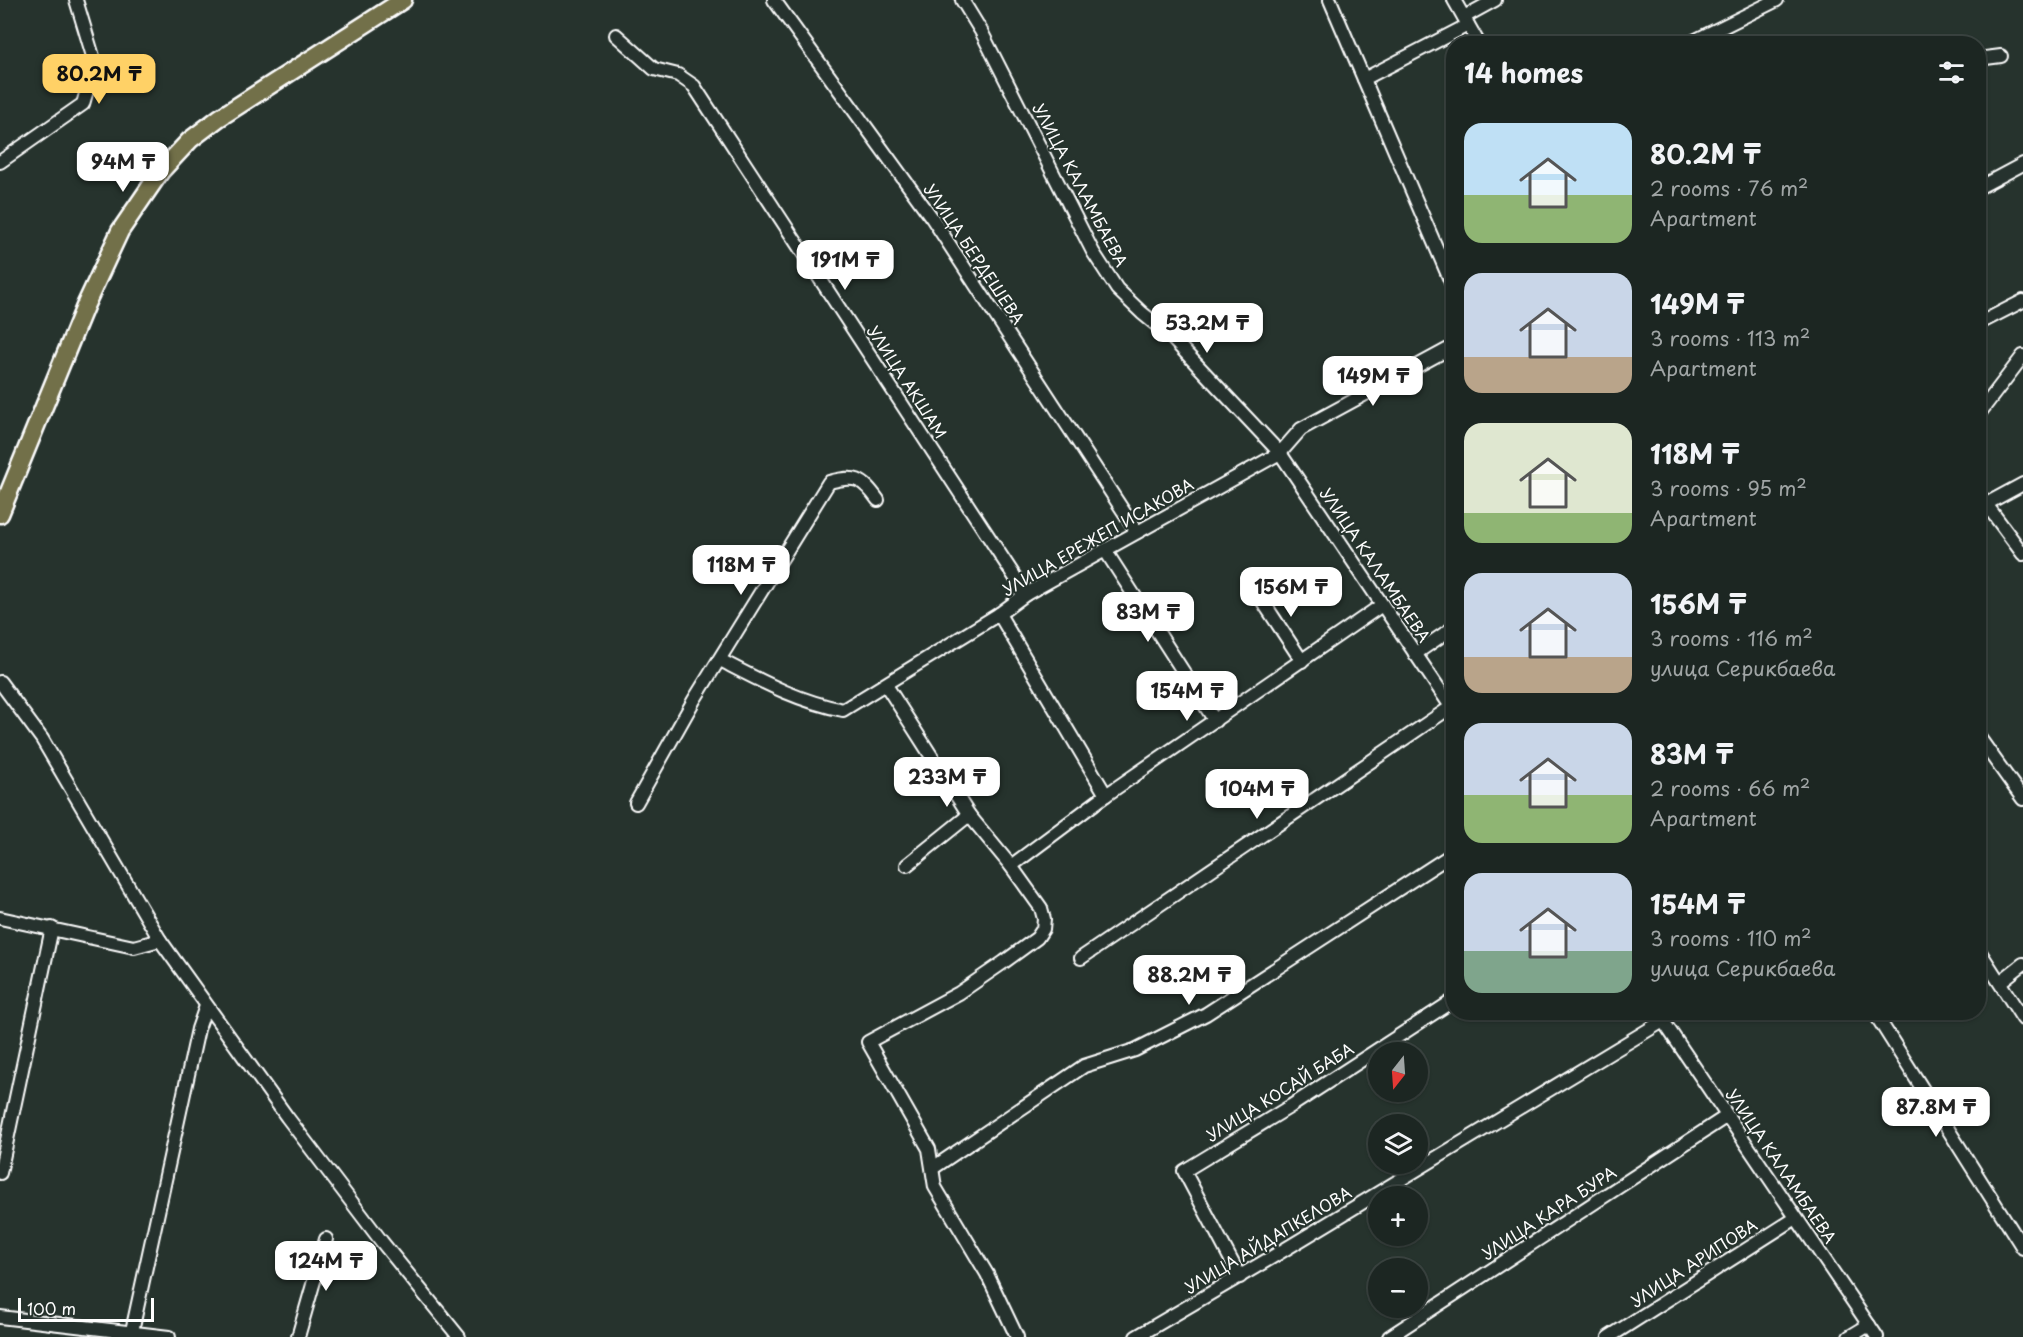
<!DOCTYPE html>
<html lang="en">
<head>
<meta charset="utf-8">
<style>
  :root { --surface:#1c2622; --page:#252e2a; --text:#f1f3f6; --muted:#a0a5a5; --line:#3a4340; --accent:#ffd166 }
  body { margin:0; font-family:"Playpen Sans",sans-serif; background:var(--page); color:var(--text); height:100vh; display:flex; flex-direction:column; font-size:22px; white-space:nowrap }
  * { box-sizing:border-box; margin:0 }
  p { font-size:20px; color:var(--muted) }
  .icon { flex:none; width:33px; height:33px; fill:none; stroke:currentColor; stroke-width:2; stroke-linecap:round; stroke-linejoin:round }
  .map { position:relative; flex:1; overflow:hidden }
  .drawer { position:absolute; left:1446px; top:36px; width:540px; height:984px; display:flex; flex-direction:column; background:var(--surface); border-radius:24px; box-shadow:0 2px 4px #0004,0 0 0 2px var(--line) }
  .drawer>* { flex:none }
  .needle { width:39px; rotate:197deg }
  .fabs { position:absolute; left:1368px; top:1042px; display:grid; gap:12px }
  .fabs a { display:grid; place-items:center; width:60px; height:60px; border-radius:50%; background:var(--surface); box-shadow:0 2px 4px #0004,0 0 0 2px var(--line); font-size:30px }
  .scale { position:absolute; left:18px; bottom:15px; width:136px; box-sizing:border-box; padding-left:6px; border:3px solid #fff; border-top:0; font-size:16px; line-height:21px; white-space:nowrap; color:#fff; -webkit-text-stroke:4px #26332d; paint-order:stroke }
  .price { position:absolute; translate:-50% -51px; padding:0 14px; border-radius:12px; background:#fff; color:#222; font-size:20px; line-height:39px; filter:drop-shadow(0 2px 3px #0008) }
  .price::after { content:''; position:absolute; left:50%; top:36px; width:18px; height:14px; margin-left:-9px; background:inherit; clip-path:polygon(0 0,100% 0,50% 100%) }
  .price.active { background:var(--accent); color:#111 }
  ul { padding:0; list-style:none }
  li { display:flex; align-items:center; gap:18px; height:150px; padding:0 18px }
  li span { display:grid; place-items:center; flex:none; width:168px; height:120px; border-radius:18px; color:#555 }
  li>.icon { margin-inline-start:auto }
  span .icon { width:72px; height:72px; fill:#fffc; stroke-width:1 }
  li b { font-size:26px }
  h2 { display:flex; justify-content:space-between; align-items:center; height:72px; padding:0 18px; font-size:26px }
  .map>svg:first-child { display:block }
</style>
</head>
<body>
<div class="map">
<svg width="2023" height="1337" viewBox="0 0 2023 1337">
  <rect width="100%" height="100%" fill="#26332d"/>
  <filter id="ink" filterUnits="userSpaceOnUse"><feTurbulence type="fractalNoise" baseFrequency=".0167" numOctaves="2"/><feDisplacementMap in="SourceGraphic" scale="12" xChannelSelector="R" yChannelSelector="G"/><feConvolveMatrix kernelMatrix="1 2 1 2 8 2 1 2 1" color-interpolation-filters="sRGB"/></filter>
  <g filter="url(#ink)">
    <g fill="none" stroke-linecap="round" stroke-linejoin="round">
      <defs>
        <g id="minor">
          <path d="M774,0L932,218L1137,532"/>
          <path d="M962,0L981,31L1093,252L1117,289L1142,313L1169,335L1280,453L1454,711"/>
          <path d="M1330,0L1454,289"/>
          <path d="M1454,0L1479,44"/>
          <path d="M1464,17L1495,0"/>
          <path d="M616,35L654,69L678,75L694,86L1026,594"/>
          <path d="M1688,44L1777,0"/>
          <path d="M1978,59L2001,56"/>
          <path d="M1364,79L1468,25"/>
          <path d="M0,162L83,104L95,63L76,0"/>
          <path d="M1978,188L2023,164"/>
          <path d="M1978,324L2023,301"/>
          <path d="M1978,415L2023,356"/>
          <path d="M1978,502L1986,504L2023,554"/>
          <path d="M1986,504L2023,484"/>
          <path d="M1105,550L1215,721"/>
          <path d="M1256,591L1302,661"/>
          <path d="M999,614L1106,795"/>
          <path d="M1415,654L1454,627"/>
          <path d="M720,660C761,681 797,701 843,710L999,614L1026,594L1280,453L1301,429L1454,346"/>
          <path d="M0,682L42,739L160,940L287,1117L382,1242L459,1337"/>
          <path d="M886,685L969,815L1011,866L1041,908L1044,919L1043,929L1037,938L1004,962L959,993L868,1042L929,1149L935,1187L987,1274L1017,1337"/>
          <path d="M1978,736L2023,799"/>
          <path d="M636,803L694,700L829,482C856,475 862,478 878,500"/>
          <path d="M907,865L969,815"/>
          <path d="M1011,866L1106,795L1382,605"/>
          <path d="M0,918L134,947L160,940"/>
          <path d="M1978,949L2023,1019"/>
          <path d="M1081,958L1451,707"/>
          <path d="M2000,982L2023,964"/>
          <path d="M1657,1012L1877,1337"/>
          <path d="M1874,1012L2023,1248"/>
          <path d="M933,1168L1084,1066L1135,1050L1206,1014L1454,853"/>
          <path d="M0,1173L52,928"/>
          <path d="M1240,1277L1184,1171L1291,1106L1454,1000"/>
          <path d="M0,1317L169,1337"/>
          <path d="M132,1331L198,1029L206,1006"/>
          <path d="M298,1337L326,1239"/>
          <path d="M1136,1337L1269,1259L1663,1021"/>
          <path d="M1389,1337L1727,1116"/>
          <path d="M1609,1337L1796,1218"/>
          <path d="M1849,1337L1869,1325"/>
        </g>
        <path id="major" d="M0,514L86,304L120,231L161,171L190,140L219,118L403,0"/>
      </defs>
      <!-- minor casing -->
      <use href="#minor" stroke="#fff" stroke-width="16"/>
      <!-- major casing -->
      <use href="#major" stroke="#fff" stroke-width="21"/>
      <!-- minor -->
      <use href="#minor" stroke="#26332d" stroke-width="12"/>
      <!-- major -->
      <use href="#major" stroke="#726f4a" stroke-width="16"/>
    </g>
  </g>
  <g text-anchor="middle" stroke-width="4.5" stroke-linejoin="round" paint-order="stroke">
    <!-- street labels -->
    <g font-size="16" fill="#fff" stroke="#26332d">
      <text transform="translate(1080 185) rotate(62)" y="6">УЛИЦА КАЛАМБАЕВА</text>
      <text transform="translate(974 254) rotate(56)" y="6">УЛИЦА БЕРДЕШЕВА</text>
      <text transform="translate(907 382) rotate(57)" y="6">УЛИЦА АКШАМ</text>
      <text transform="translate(1098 537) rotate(-30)" y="6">УЛИЦА ЕРЕЖЕП ИСАКОВА</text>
      <text transform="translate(1375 565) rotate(56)" y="6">УЛИЦА КАЛАМБАЕВА</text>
      <text transform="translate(1280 1092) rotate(-32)" y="6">УЛИЦА КОСАЙ БАБА</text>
      <text transform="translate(1781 1166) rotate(56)" y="6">УЛИЦА КАЛАМБАЕВА</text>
      <text transform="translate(1549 1213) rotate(-33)" y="6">УЛИЦА КАРА БУРА</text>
      <text transform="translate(1268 1240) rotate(-31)" y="6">УЛИЦА АЙДАПКЕЛОВА</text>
      <text transform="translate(1694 1263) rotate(-33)" y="6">УЛИЦА АРИПОВА</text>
    </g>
  </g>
</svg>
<div class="fabs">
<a><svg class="needle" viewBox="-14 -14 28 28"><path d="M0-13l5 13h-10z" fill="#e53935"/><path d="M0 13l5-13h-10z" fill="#a0a5a5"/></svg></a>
<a><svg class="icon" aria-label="layers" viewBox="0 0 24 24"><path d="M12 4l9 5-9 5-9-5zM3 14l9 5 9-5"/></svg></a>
<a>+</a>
<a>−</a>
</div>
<div class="scale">100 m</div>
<b class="price active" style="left:99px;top:105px">80.2M ₸</b>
<b class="price" style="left:123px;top:193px">94M ₸</b>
<b class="price" style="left:845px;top:291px">191M ₸</b>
<b class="price" style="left:1207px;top:354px">53.2M ₸</b>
<b class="price" style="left:1373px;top:407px">149M ₸</b>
<b class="price" style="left:741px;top:596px">118M ₸</b>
<b class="price" style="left:1291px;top:618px">156M ₸</b>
<b class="price" style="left:1148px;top:643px">83M ₸</b>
<b class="price" style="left:1187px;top:722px">154M ₸</b>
<b class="price" style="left:947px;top:808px">233M ₸</b>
<b class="price" style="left:1257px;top:820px">104M ₸</b>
<b class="price" style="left:1189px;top:1006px">88.2M ₸</b>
<b class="price" style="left:1936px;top:1138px">87.8M ₸</b>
<b class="price" style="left:326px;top:1292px">124M ₸</b>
<section class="drawer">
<h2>14 homes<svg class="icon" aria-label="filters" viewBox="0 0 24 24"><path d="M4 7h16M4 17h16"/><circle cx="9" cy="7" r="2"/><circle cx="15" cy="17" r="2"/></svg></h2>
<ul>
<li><span style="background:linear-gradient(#bfe0f5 60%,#8fb573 0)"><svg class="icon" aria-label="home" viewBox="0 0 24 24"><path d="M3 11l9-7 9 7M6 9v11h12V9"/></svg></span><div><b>80.2M ₸</b><p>2 rooms · 76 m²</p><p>Apartment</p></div></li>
<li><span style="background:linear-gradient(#c9d6e8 70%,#b9a48a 0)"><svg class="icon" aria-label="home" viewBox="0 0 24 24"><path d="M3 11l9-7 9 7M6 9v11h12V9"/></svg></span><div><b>149M ₸</b><p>3 rooms · 113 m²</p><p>Apartment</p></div></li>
<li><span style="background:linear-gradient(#dfe7d0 75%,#8fb573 0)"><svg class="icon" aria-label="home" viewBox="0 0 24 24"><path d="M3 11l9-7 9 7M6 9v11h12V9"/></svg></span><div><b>118M ₸</b><p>3 rooms · 95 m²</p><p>Apartment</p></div></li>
<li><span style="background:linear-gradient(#c9d6e8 70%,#b9a48a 0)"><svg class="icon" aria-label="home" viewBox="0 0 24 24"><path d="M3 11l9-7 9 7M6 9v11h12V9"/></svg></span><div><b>156M ₸</b><p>3 rooms · 116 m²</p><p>улица Серикбаева</p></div></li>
<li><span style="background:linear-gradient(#c9d6e8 60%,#8fb573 0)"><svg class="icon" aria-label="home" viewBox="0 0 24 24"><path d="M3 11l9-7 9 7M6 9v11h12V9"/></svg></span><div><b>83M ₸</b><p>2 rooms · 66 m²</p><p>Apartment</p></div></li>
<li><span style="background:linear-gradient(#c9d6e8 65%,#7fa58c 0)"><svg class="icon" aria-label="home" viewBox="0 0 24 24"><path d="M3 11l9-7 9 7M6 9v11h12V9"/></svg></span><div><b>154M ₸</b><p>3 rooms · 110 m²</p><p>улица Серикбаева</p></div></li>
</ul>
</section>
</div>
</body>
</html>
